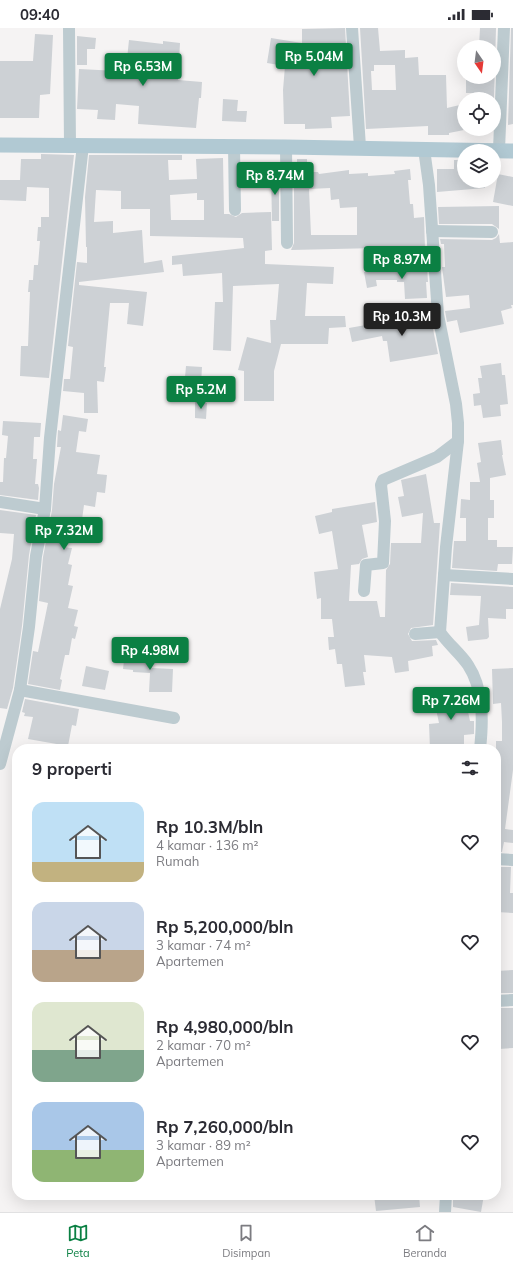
<!DOCTYPE html>
<html lang="id">
<head>
<meta charset="utf-8">
<style>
  :root { --surface:#fff; --page:#f7f7f7; --text:#2b2b33; --muted:#7c7c81; --line:#e1e1e2; --accent:#0b8043 }
  body { margin:0; font-family:Mulish,sans-serif; background:var(--page); color:var(--text); height:100vh; display:flex; flex-direction:column; font-size:15px; white-space:nowrap }
  * { box-sizing:border-box; margin:0 }
  p { font-size:13px; color:var(--muted) }
  .icon { flex:none; width:22px; height:22px; fill:none; stroke:currentColor; stroke-width:2; stroke-linecap:round; stroke-linejoin:round }
  .map { position:relative; flex:1; overflow:hidden }
  .side { position:absolute; left:12px; top:716px; width:489px; height:456px; display:flex; flex-direction:column; background:var(--surface); border-radius:16px; box-shadow:0 4px 16px #0002 }
  .side>* { flex:none }
  .needle { width:26px; rotate:166deg }
  .tools { position:absolute; left:457px; top:12px; display:grid; gap:8px }
  .tools a { display:grid; place-items:center; width:44px; height:44px; border-radius:50%; background:var(--surface); box-shadow:0 4px 16px #0002; font-size:20px }
  .price { position:absolute; translate:-50% -34px; padding:0 9px; border-radius:4px; background:var(--accent); color:#fff; font-size:13px; line-height:26px; filter:drop-shadow(0 1px 2px #0008) }
  .price::after { content:''; position:absolute; left:50%; top:24px; width:12px; height:9px; margin-left:-6px; background:inherit; clip-path:polygon(0 0,100% 0,50% 100%) }
  .price.on { background:#222; color:#fff }
  ul { padding:0; list-style:none }
  li { display:flex; align-items:center; gap:12px; height:100px; padding:0 20px }
  li span { display:grid; place-items:center; flex:none; width:112px; height:80px; border-radius:12px; color:#555 }
  li>.icon { margin-inline-start:auto }
  span .icon { width:48px; height:48px; fill:#fffc; stroke-width:1 }
  li b { font-size:17px }
  h2 { display:flex; justify-content:space-between; align-items:center; height:48px; padding:0 20px; font-size:17px }
  .status { display:flex; justify-content:space-between; align-items:center; height:28px; padding:0 20px; background:var(--surface); direction:ltr }
  .status svg { height:11px; fill:currentColor }
  .tabs { display:flex; justify-content:space-around; align-items:center; height:56px; border-top:1px solid var(--line); background:var(--surface); font-size:11px; color:var(--muted) }
  .tabs a { display:grid; justify-items:center; gap:2px }
  .tabs .on { color:var(--accent) }
  .map>svg:first-child { display:block }
</style>
</head>
<body>
<div class="status"><b>09:40</b><svg viewBox="0 0 49 12"><path d="M0 12V9h3v3zM5 12V6h3v6zM10 12V3h3v9zM15 12V0h3v12zM26 1h20v11H26zM47 4h2v5h-2z"/></svg></div>
<div class="map">
<svg width="513" height="1184" viewBox="0 0 513 1184">
  <rect width="100%" height="100%" fill="#f5f3f3"/>
  <!-- building -->
  <g fill="#cdd1d5" fill-rule="evenodd">
    <path d="M345,0L350,88L331,89L332,100L305,101V96H284L283,62L285,38L267,35L271,10L302,15V1Z"/>
    <path d="M360,0H378L380,23L405,22V30L418,29L419,47H446L447,80L464,76V102L449,105V107H428V98L366,101ZM374,37H395L396,62H372L371,43H374Z"/>
    <path d="M480,0H496L494,71H486V65H466V52H474V49H494V19H479Z"/>
    <path d="M511,0H513V96L508,97Z"/>
    <path d="M35,6L53,7L50,66L40,67L39,90H0V33H33Z"/>
    <path d="M77,8L96,10L95,21H87V37H77Z"/>
    <path d="M129,12L163,16V13L180,15L178,52L202,54L201,70H199L196,100L138,96L139,78L116,76L115,92L97,91L98,82L77,81L79,41L118,43V36H124V30L127,31Z"/>
    <path d="M223,71L238,72L237,83H247L246,94L222,93Z"/>
    <path d="M41,126L74,127L49,350L20,348L21,318H28L30,264H28L29,252H33L34,237H38L40,213H37L38,199H41V189H49V160L27,159L26,173L0,172V152H20L21,131H41Z"/>
    <path d="M89,127H182V132H168L169,152L197,151L196,131L223,130L224,186H229L236,189L242,185L271,184L272,222L265,223V236L334,239L333,256L307,255L305,288H345L346,299L329,300L328,316H281L274,343V373H244V343L238,342L247,309L271,315L270,292H276L279,256L233,258L231,323L213,322L215,274H223L222,245L183,248L182,236L172,237V228L244,220L243,210L150,208V181H121V163L96,162L94,194L113,193V205L142,202L144,235L162,232L164,244L79,254V257L147,264L143,298L127,296L129,275H110L104,339H106L104,354L97,353L98,385H84V365L63,363L64,351H70L73,319L68,318L77,234L87,235V219H86L85,169ZM197,165V172H204V192H171L170,167Z"/>
    <path d="M297,131H307V144H318L319,146L349,142V146L368,145V148L395,146L394,143L410,141L411,152H408L410,176H413L414,190L424,189L425,221L377,224V220L291,222L294,215V144H297ZM330,160L331,172L339,171L340,180L357,179V207H311L309,161Z"/>
    <path d="M454,132H464V153H484L485,160L437,164V141H454Z"/>
    <path d="M279,144V193H272L271,145Z"/>
    <path d="M498,146L513,149V178L493,174Z"/>
    <path d="M499,178V201L492,196H439L438,179Z"/>
    <path d="M499,206L500,215L513,214V277H511L512,280L501,283L504,296L460,305L457,292L447,294L445,283L470,280L469,267L446,269L442,239H445L444,216H441L440,211L492,212L496,210Z"/>
    <path d="M427,239L428,254H426L427,270L405,271L404,254H397V252H376L377,258L367,260L364,244L377,242V240Z"/>
    <path d="M427,286H430L438,326L390,334L387,313H383L382,308L352,314L349,300Z"/>
    <path d="M501,335L502,347H505L508,376L500,377L501,388L483,390L481,377L474,378L473,366L480,365L478,350H482L480,338Z"/>
    <path d="M186,338L202,339L200,373L183,372Z"/>
    <path d="M195,374L207,375L206,391L195,390Z"/>
    <path d="M63,387L88,391L86,404L79,403L76,424L100,427L97,446L107,447L105,465L97,464L95,479L84,477L81,499L68,497L63,519L72,520L68,536L72,537L68,557L73,558L68,580L78,582L74,598L78,599L75,611L72,610L69,627H65L60,651L62,652L60,662L28,656L33,623L38,624L48,575L39,573L43,529L52,482L54,456L61,419H57L58,402L61,403Z"/>
    <path d="M3,393L41,395L40,409H34L33,431H37L35,456H38L39,460L38,472L0,467V454H3L4,430H6L8,408L2,407Z"/>
    <path d="M501,412L503,427H502L506,447L490,450V472H494V490H488V512H497V519H513L512,536H498L497,543L452,540L454,513H466V490H460L461,471L470,472V454H480L477,435L481,434L478,415Z"/>
    <path d="M426,446L434,495H440L433,597L411,600L408,606L412,613L436,612L438,617L432,618L433,628L408,633L409,643L395,645L392,629L364,627L366,644H363L365,657L345,659L342,636H337L335,621L329,622L328,609H334L332,591H321V570L317,571L314,544L338,541L332,503L319,506L315,488L332,484V481L375,474L377,494L362,497L368,529L362,531L359,536L351,537L349,573H377L380,589H385L386,542L390,536L391,515H421L423,485L402,489L398,469L404,468L401,452Z"/>
    <path d="M0,482L36,487L29,527L22,598L13,660L7,681L0,680V581L12,531L14,506L0,505Z"/>
    <path d="M451,555L513,559V581H506V591L488,590L489,609L487,611L468,613L466,599L479,597L481,568L450,567Z"/>
    <path d="M125,624L152,626V640L173,641L172,664H149L150,645L133,644V642L123,641Z"/>
    <path d="M86,638L109,643L105,662L82,658Z"/>
    <path d="M513,640V742L505,801L513,802V815L504,814L502,824L496,823V713H502V694L501,675L493,676L492,641Z"/>
    <path d="M463,660L470,693H474V706L464,707V721H430L429,696L439,695L433,667Z"/>
    <path d="M25,671L79,681L76,698L72,697L68,718L28,711L33,689L24,688L25,685L22,684Z"/>
    <path d="M496,839H511L510,865H513V885L496,884Z"/>
    <path d="M513,942V965H496V943Z"/>
    <path d="M496,980H513V1020L499,1021L498,993H496Z"/>
    <path d="M374,1167H419L420,1179L376,1183Z"/>
    <path d="M453,1167H484L481,1184L453,1179Z"/>
  </g>
  <g fill="none" stroke-linecap="round" stroke-linejoin="round">
    <!-- minor -->
    <g stroke="#bdcbd0" stroke-width="12">
      <path d="M69,0L70,118"/>
      <path d="M352,0L360,119"/>
      <path d="M234,118L235,182"/>
      <path d="M286,119L287,215"/>
      <path d="M424,121L429,157L438,287L456,376L458,395V413L446,519L440,604C448,616 460,625 468,637C484,661 483,694 480,721"/>
      <path d="M499,122L504,0"/>
      <path d="M432,203L492,204"/>
      <path d="M0,474L45,481"/>
      <path d="M444,547L513,551"/>
      <path d="M364,563L366,537L383,535L385,493L381,457L383,452L437,429L458,413"/>
      <path d="M415,606L440,604"/>
      <path d="M20,662L174,690"/>
      <path d="M0,736L20,662L29,599L36,528L45,481L50,410L83,117"/>
      <path d="M496,831L513,832"/>
      <path d="M496,973L513,972"/>
      <path d="M445,1184L446,1167"/>
    </g>
    <!-- major -->
    <path stroke="#b1c9d3" stroke-width="15" d="M0,117L286,119L513,123"/>
  </g>
</svg>
<div class="tools">
<a><svg class="needle" viewBox="-14 -14 28 28"><path d="M0-13l5 13h-10z" fill="#e53935"/><path d="M0 13l5-13h-10z" fill="#7c7c81"/></svg></a>
<a><svg class="icon" aria-label="locate" viewBox="0 0 24 24"><circle cx="12" cy="12" r="6"/><path d="M12 2v4M12 18v4M2 12h4M18 12h4"/></svg></a>
<a><svg class="icon" aria-label="layers" viewBox="0 0 24 24"><path d="M12 4l9 5-9 5-9-5zM3 14l9 5 9-5"/></svg></a>
</div>
<b class="price" style="left:314px;top:49px">Rp 5.04M</b>
<b class="price" style="left:143px;top:59px">Rp 6.53M</b>
<b class="price" style="left:275px;top:168px">Rp 8.74M</b>
<b class="price" style="left:402px;top:252px">Rp 8.97M</b>
<b class="price on" style="left:402px;top:309px">Rp 10.3M</b>
<b class="price" style="left:201px;top:382px">Rp 5.2M</b>
<b class="price" style="left:64px;top:523px">Rp 7.32M</b>
<b class="price" style="left:150px;top:643px">Rp 4.98M</b>
<b class="price" style="left:451px;top:693px">Rp 7.26M</b>
<section class="side">
<h2>9 properti<svg class="icon" aria-label="filters" viewBox="0 0 24 24"><path d="M4 7h16M4 17h16"/><circle cx="9" cy="7" r="2"/><circle cx="15" cy="17" r="2"/></svg></h2>
<ul>
<li><span style="background:linear-gradient(#bfe0f5 75%,#c2b280 0)"><svg class="icon" aria-label="home" viewBox="0 0 24 24"><path d="M3 11l9-7 9 7M6 9v11h12V9"/></svg></span><div><b>Rp 10.3M/bln</b><p>4 kamar · 136 m²</p><p>Rumah</p></div><svg class="icon" aria-label="heart" viewBox="0 0 24 24"><path d="M12 20l-8-8c-3-5 5-10 8-4 3-6 11-1 8 4z"/></svg></li>
<li><span style="background:linear-gradient(#c9d6e8 60%,#b9a48a 0)"><svg class="icon" aria-label="home" viewBox="0 0 24 24"><path d="M3 11l9-7 9 7M6 9v11h12V9"/></svg></span><div><b>Rp 5,200,000/bln</b><p>3 kamar · 74 m²</p><p>Apartemen</p></div><svg class="icon" aria-label="heart" viewBox="0 0 24 24"><path d="M12 20l-8-8c-3-5 5-10 8-4 3-6 11-1 8 4z"/></svg></li>
<li><span style="background:linear-gradient(#dfe7d0 60%,#7fa58c 0)"><svg class="icon" aria-label="home" viewBox="0 0 24 24"><path d="M3 11l9-7 9 7M6 9v11h12V9"/></svg></span><div><b>Rp 4,980,000/bln</b><p>2 kamar · 70 m²</p><p>Apartemen</p></div><svg class="icon" aria-label="heart" viewBox="0 0 24 24"><path d="M12 20l-8-8c-3-5 5-10 8-4 3-6 11-1 8 4z"/></svg></li>
<li><span style="background:linear-gradient(#a9c7e8 60%,#8fb573 0)"><svg class="icon" aria-label="home" viewBox="0 0 24 24"><path d="M3 11l9-7 9 7M6 9v11h12V9"/></svg></span><div><b>Rp 7,260,000/bln</b><p>3 kamar · 89 m²</p><p>Apartemen</p></div><svg class="icon" aria-label="heart" viewBox="0 0 24 24"><path d="M12 20l-8-8c-3-5 5-10 8-4 3-6 11-1 8 4z"/></svg></li>
</ul>
</section>
</div>
<nav class="tabs">
<a class="on"><svg class="icon" aria-label="map" viewBox="0 0 24 24"><path d="M3 6l6-2 6 2 6-2v14l-6 2-6-2-6 2zM9 4v14M15 6v14"/></svg>Peta</a>
<a><svg class="icon" aria-label="saved" viewBox="0 0 24 24"><path d="M7 4h10v16l-5-4-5 4z"/></svg>Disimpan</a>
<a><svg class="icon" aria-label="home" viewBox="0 0 24 24"><path d="M3 11l9-7 9 7M6 9v11h12V9"/></svg>Beranda</a>
</nav>
</body>
</html>
